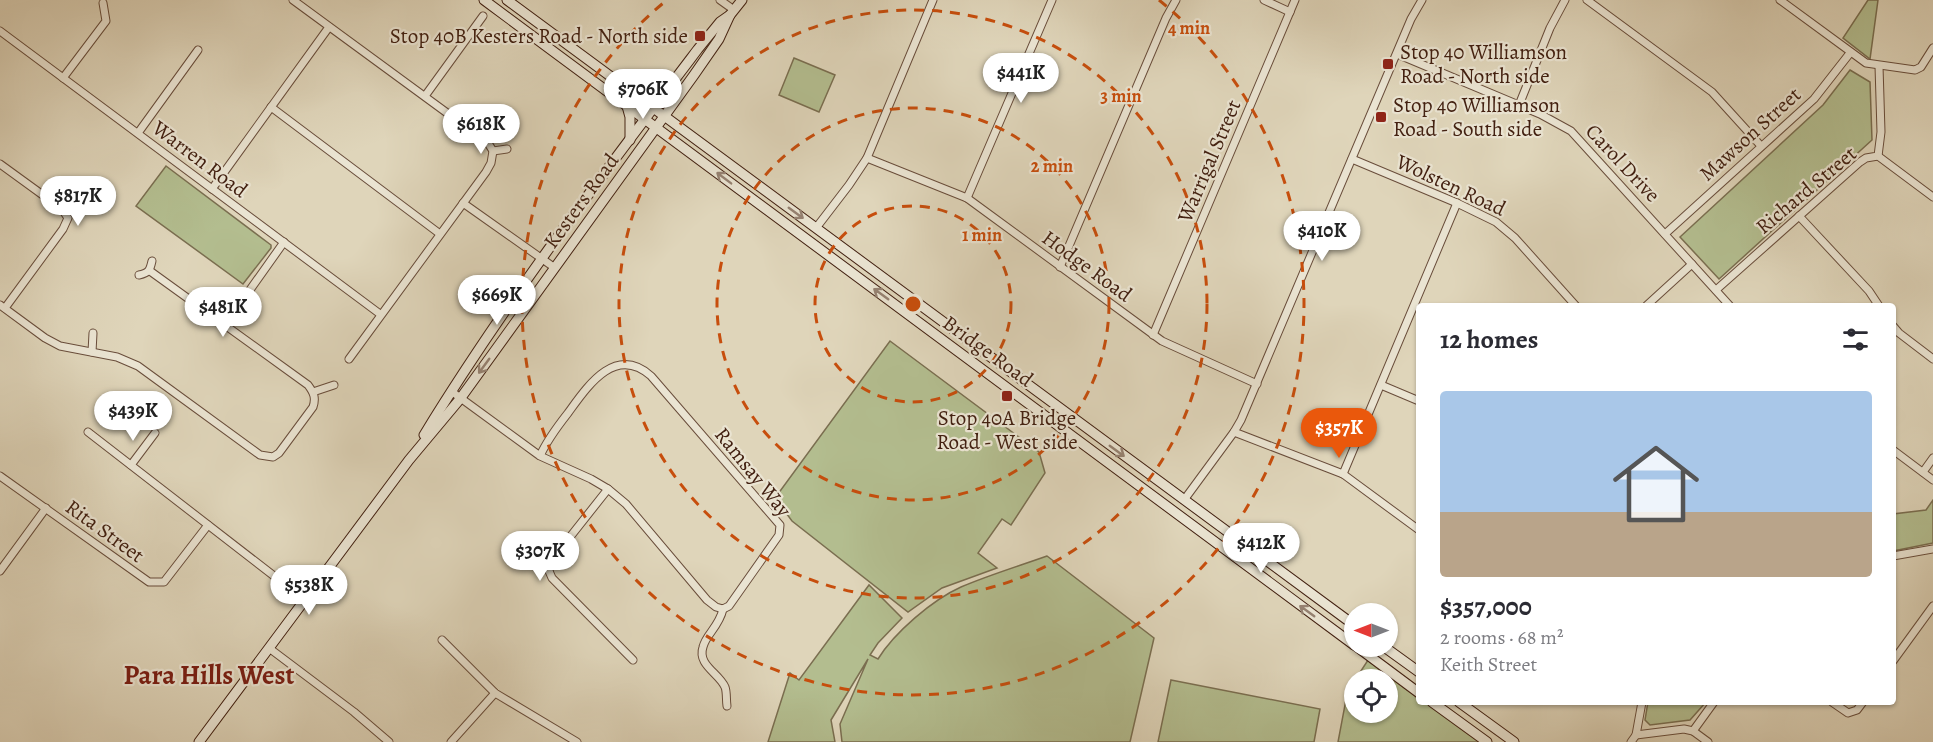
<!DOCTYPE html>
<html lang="en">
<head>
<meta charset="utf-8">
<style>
  :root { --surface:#fff; --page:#f2f2f3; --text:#2b2b33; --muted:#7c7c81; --accent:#ea580c }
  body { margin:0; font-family:Alegreya,serif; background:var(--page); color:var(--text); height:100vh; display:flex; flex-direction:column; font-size:22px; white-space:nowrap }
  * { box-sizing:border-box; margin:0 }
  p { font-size:20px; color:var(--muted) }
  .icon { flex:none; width:33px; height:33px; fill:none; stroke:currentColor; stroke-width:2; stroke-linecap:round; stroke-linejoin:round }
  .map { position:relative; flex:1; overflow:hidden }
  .side { position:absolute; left:1416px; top:303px; width:480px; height:402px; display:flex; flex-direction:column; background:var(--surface); border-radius:6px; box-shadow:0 2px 4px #0004 }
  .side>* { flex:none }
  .needle { width:39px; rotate:270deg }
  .buttons { position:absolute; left:1344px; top:603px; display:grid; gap:12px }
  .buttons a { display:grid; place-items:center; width:54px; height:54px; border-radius:50%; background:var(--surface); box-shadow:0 2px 4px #0004; font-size:30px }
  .price { position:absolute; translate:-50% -51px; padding:0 14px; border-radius:21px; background:#fff; color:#222; font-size:20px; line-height:39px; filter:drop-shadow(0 2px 3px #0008) }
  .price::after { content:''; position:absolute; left:50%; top:36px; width:18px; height:14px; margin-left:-9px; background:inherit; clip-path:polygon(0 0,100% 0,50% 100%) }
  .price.active { background:var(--accent); color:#fff }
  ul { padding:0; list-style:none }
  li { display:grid; align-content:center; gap:12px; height:318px; padding:0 24px }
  li span { display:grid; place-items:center; height:186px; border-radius:6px; color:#555 }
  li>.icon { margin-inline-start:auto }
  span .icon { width:108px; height:108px; fill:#fffc; stroke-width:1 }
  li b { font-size:26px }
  h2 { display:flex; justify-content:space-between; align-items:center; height:72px; padding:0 24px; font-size:26px }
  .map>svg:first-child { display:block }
</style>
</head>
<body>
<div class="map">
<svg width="1933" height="742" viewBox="0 0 1933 742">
  <rect width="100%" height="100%" fill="#dfd5ba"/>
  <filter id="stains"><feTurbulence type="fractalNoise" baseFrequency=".00333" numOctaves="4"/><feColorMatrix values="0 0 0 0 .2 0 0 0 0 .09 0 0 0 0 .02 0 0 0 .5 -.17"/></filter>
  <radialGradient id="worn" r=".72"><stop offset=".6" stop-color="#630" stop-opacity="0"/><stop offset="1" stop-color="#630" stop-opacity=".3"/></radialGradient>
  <!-- green -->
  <g fill="#b3bd8f" stroke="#7a6e50" stroke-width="1.5">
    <path d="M1868,0H1878L1870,59L1843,38Z"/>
    <path d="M794,58L835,75L819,112L779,95Z"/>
    <path d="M1850,70L1870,82L1872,140L1719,279L1680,237L1823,105Z"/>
    <path d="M166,166L271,245V248L243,284L136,206Z"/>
    <path d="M890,341L1039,452L1045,473L1011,525L1002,519L978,553L997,568L942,588L908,612L792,521L775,498Z"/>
    <path d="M1933,500V543L1893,551V514L1926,510Z"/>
    <path d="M1047,556L1154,638L1130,742H842L840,724L868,659L831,720L835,742H768L790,673L799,680L869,585L902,618L878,643L870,655L878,659C894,633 932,600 961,587C989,575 1019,566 1047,556Z"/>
    <path d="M1370,657L1419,692V702H1432L1487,742H1338L1348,689L1354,680V712H1388V680H1355Z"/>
    <path d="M1171,680L1320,709L1314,742H1158Z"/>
    <path d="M1648,702H1706L1690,720L1650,725L1645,720Z"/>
  </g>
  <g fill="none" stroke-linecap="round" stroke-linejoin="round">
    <defs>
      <g id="street">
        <path d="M293,0L488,143L493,151L491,163L486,172L349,359"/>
        <path d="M720,0L734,10"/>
        <path d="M1264,0L1290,12"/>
        <path d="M1587,0L1712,92L1761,146"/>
        <path d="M1780,0L1866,63L1915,70L1921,67L1933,48"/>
        <path d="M0,31L380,314"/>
        <path d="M1397,54L1540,114L1571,131L1730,306"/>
        <path d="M63,78L106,21L103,3"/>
        <path d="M425,96L483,16"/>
        <path d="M1519,105L1550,28L1565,0"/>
        <path d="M271,107L440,234"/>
        <path d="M138,133L198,50"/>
        <path d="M493,151L507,149"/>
        <path d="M1878,156L1933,197"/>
        <path d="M867,158L967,198L1162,341L1257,384"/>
        <path d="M1352,159L1457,203L1496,222L1515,238L1576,306"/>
        <path d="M0,164L62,209L68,218L63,229L5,308"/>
        <path d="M212,189L329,27"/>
        <path d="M967,198L1052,0"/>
        <path d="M463,203L555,268"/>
        <path d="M1799,216L1869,291L1879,306"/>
        <path d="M816,228L849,185L867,158L933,0"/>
        <path d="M1665,234L1814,99L1850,53"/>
        <path d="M1060,267L1166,18L1176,0"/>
        <path d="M139,275C149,273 150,270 152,261"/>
        <path d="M1716,290L1860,162L1866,158L1878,156L1881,132L1879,66"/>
        <path d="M0,305L45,338L60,346L117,357L138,366L260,455L273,457L279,453L313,407C316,398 314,393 308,385L150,271"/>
        <path d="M1646,306L1692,264"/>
        <path d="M225,325L284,242"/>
        <path d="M1893,326L1899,333L1933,359"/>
        <path d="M1153,335L1295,0"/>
        <path d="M92,352L93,333"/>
        <path d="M1381,385L1419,401"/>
        <path d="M451,391L540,456L591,479L608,489L626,504L707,600L716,607L723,609L729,606L779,535L780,525L651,376C615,344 587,387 568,413C557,427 547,440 540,456"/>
        <path d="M313,392L334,385"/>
        <path d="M88,432L305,600"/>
        <path d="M1234,432L1343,474L1419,530"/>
        <path d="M1893,450L1933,480"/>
        <path d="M131,465L155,433"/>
        <path d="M1923,472L1933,458"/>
        <path d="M1343,474L1457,203"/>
        <path d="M0,476L149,582H164L208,525"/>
        <path d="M608,489L551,561L549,571L552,578L633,660"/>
        <path d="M1184,500L1234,432L1241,420L1411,19L1422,0"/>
        <path d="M1893,556L1933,549"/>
        <path d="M0,571L46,508"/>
        <path d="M723,609C719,627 706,634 703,647C697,665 719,673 725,687C727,692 726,700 727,706"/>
        <path d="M442,640L495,693L577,742"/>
        <path d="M269,648L354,712L389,742"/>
        <path d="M1893,661L1933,606"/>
        <path d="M1832,702L1848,713L1857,710L1863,702"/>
        <path d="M1693,731L1714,702"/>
        <path d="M1636,735L1684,729L1693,731L1708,742"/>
        <path d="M451,742L495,693"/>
        <path d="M1631,742L1636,735L1642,702"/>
      </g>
      <g id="secondary">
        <path d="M484,0L1354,645"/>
        <path d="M507,0L1354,625"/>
        <path d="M627,106L630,117V140"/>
        <path d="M424,435C506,301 603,174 698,49L720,22L730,15"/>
        <path d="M1356,646L1419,693"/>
        <path d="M1383,646L1419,672"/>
        <path d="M1432,702L1487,742"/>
        <path d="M1459,702L1514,742"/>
        <path d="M199,742L409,460L460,399L694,75L719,39L730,15L742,0"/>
      </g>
    </defs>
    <!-- street casing -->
    <use href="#street" stroke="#694d3b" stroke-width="9"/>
    <!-- secondary casing -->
    <use href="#secondary" stroke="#422011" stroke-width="11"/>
    <!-- street -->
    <use href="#street" stroke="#eae4d2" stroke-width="7"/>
    <!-- secondary -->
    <use href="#secondary" stroke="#eae4d2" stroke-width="9"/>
  </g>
  <!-- one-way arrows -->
  <defs><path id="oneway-shaft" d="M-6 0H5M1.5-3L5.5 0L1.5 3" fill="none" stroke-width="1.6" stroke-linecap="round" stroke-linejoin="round" transform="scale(1.5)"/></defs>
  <g stroke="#968272">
    <use href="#oneway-shaft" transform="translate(724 178) rotate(-143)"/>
    <use href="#oneway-shaft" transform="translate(796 213) rotate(36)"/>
    <use href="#oneway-shaft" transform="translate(881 294) rotate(-144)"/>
    <use href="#oneway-shaft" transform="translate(484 366) rotate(126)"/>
    <use href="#oneway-shaft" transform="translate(1117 451) rotate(36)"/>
    <use href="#oneway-shaft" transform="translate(1307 611) rotate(-144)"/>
  </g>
  <!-- distance rings -->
  <g fill="none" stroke="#c74e0d" stroke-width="3" stroke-dasharray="10 8">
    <circle cx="913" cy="304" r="98"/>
    <circle cx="913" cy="304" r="196"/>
    <circle cx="913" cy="304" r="294"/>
    <path d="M1159 0A391 391 0 1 1 667 0"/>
  </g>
  <!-- markers -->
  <g fill="#8f2418" stroke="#eae4d2" stroke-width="2">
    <rect x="694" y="30" width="12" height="12" rx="3"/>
    <rect x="1382" y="58" width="12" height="12" rx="3"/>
    <rect x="1375" y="111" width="12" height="12" rx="3"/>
    <rect x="1001" y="390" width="12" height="12" rx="3"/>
  </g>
  <g text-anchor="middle" stroke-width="4.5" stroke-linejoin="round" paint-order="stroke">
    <!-- poi labels -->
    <g font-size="21" fill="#422011" stroke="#eae4d2" text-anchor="start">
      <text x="688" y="43" text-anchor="end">Stop 40B Kesters Road - North side</text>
      <text x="1400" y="59">Stop 40 Williamson<tspan x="1400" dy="24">Road - North side</tspan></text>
      <text x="1393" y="112">Stop 40 Williamson<tspan x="1393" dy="24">Road - South side</tspan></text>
      <text x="1007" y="425" text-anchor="middle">Stop 40A Bridge<tspan x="1007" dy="24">Road - West side</tspan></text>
    </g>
    <!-- street labels -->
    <g font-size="21" fill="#422011" stroke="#eae4d2">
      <text transform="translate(1750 134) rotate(-42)" y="7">Mawson Street</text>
      <text transform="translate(200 159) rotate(37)" y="7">Warren Road</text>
      <text transform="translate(1209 161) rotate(-67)" y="7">Warrigal Street</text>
      <text transform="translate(1623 163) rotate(47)" y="7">Carol Drive</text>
      <text transform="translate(1451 185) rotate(25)" y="7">Wolsten Road</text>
      <text transform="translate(1806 190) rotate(-40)" y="7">Richard Street</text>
      <text transform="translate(581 201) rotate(-54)" y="7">Kesters Road</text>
      <text transform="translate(1087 266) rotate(36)" y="7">Hodge Road</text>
      <text transform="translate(988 351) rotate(36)" y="7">Bridge Road</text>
      <text transform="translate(753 472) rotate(51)" y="7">Ramsay Way</text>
      <text transform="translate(105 531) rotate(36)" y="7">Rita Street</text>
    </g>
    <!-- district labels -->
    <g font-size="27" font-weight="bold" fill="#7a1f14" stroke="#eae4d2">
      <text x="209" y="684">Para Hills West</text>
    </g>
  </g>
  <circle cx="913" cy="304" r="9" fill="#c74e0d" stroke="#eae4d2" stroke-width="3"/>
  <g font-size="18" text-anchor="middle" font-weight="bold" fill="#c74e0d" stroke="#eae4d2" stroke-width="4.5" stroke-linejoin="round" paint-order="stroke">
    <text x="1189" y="34">4 min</text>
    <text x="1121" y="102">3 min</text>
    <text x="1052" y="172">2 min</text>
    <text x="982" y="241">1 min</text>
  </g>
  <rect width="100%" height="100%" filter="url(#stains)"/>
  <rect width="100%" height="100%" fill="url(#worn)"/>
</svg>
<div class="buttons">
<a><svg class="needle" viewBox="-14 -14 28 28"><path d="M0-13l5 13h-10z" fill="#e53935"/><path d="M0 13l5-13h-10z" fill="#7c7c81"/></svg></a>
<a><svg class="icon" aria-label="locate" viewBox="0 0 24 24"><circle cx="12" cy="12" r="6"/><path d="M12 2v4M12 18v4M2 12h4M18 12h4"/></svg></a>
</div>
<b class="price" style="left:1021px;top:104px">$441K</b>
<b class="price" style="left:643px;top:120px">$706K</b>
<b class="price" style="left:481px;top:155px">$618K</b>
<b class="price" style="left:78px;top:227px">$817K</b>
<b class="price" style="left:1322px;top:262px">$410K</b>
<b class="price" style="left:497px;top:326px">$669K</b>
<b class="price" style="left:223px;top:338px">$481K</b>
<b class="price" style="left:133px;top:442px">$439K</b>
<b class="price active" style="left:1339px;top:459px">$357K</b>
<b class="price" style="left:1261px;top:574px">$412K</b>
<b class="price" style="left:540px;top:582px">$307K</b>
<b class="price" style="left:309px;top:616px">$538K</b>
<section class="side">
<h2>12 homes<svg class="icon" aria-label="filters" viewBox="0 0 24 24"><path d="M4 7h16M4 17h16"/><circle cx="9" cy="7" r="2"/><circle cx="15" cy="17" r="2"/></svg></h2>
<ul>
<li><span style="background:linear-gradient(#a9c7e8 65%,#b9a48a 0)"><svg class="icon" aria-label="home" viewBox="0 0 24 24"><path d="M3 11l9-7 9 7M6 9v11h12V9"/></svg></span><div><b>$357,000</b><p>2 rooms · 68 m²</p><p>Keith Street</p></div></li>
</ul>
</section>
</div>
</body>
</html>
